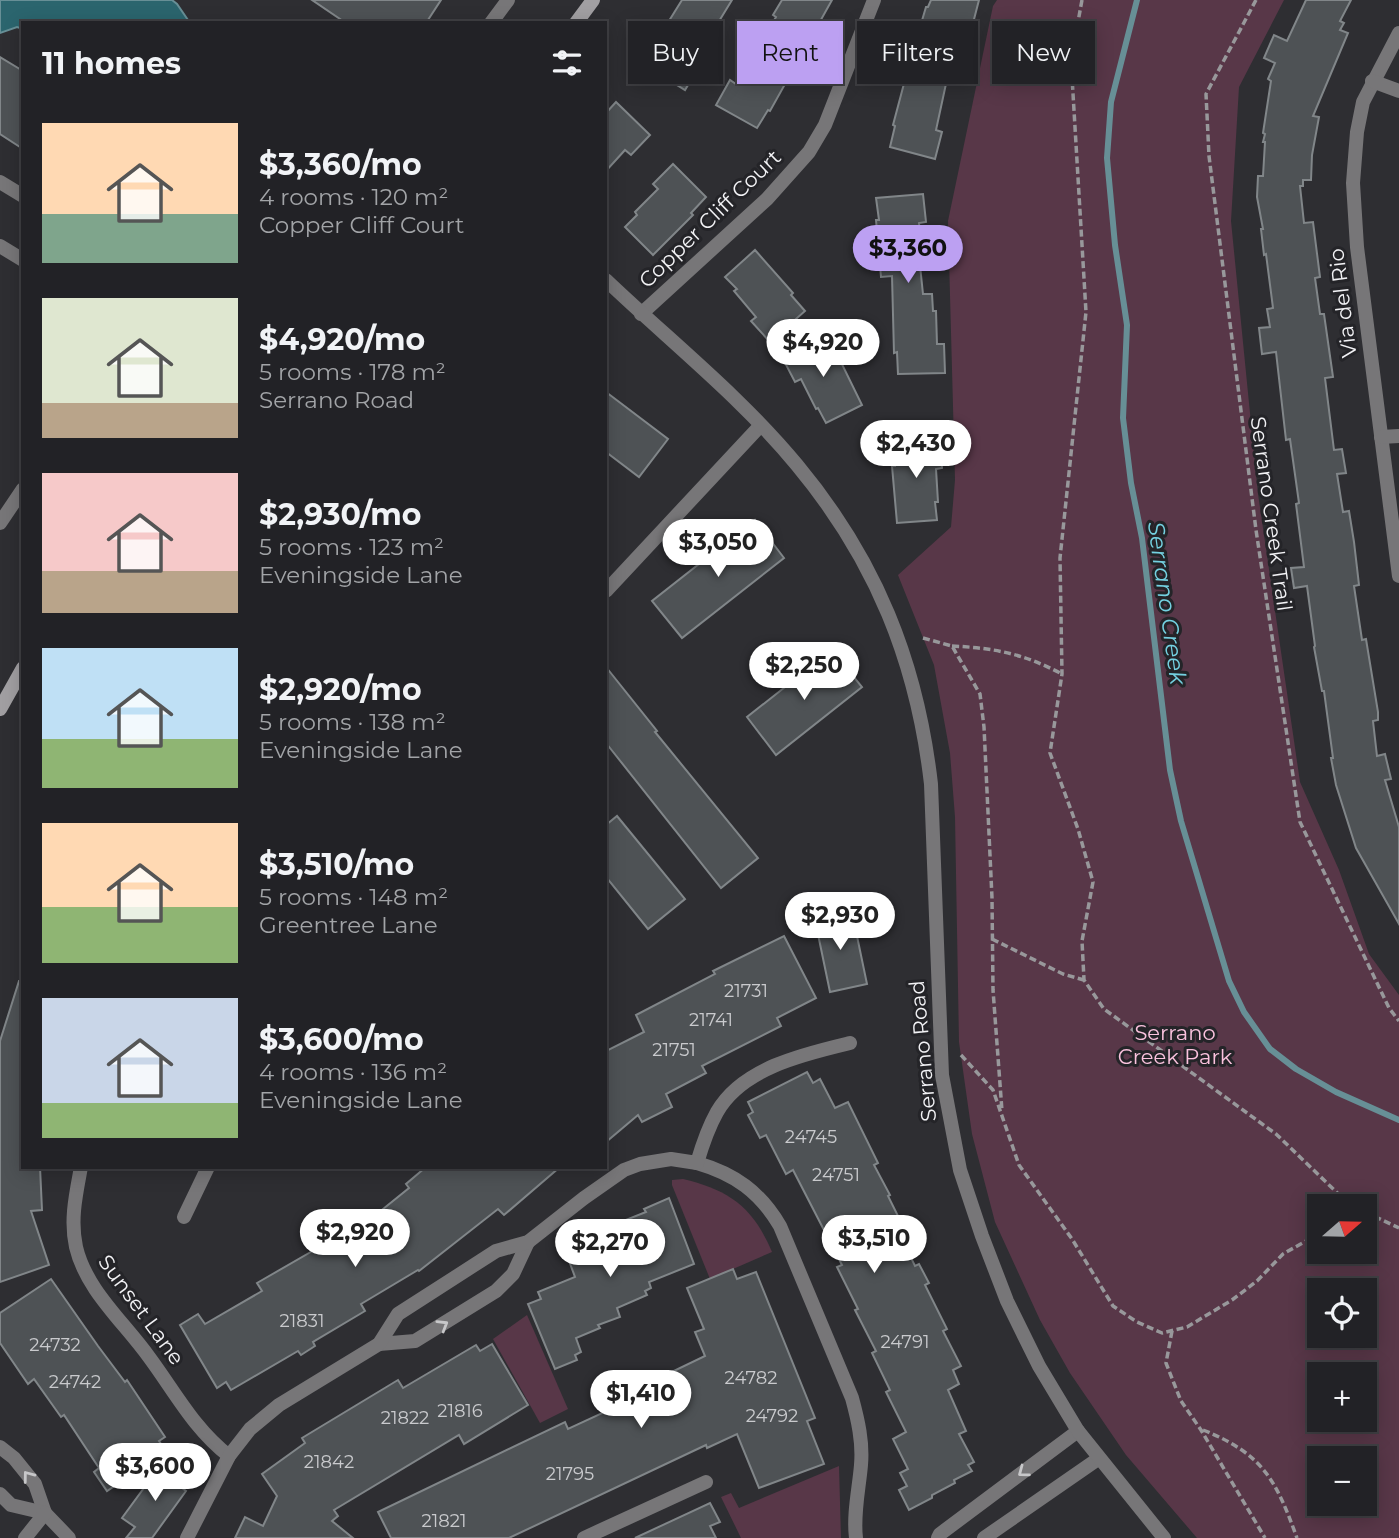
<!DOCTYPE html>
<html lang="en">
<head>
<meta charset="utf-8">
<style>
  :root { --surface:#222226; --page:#2e2f32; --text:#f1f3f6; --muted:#a2a4a7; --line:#3f3f43; --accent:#bca0f2 }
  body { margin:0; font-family:Montserrat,sans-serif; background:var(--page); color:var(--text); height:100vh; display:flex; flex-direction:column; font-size:26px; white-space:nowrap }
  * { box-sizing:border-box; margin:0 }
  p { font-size:23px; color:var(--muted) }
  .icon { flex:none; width:38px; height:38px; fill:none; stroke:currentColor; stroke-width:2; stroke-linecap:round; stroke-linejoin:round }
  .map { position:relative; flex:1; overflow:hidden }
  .sheet { position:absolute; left:21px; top:21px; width:586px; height:1148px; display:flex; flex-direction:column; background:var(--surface); border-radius:0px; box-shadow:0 4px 18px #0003,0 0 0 2px var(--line) }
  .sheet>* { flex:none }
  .hud { position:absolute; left:628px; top:21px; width:665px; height:63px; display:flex; gap:14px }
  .needle { width:46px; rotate:70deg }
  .fabs { position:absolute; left:1307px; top:1194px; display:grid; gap:14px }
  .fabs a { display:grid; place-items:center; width:70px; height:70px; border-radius:0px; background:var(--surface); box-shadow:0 4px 18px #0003,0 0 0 2px var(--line); font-size:35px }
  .price { position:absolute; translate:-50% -60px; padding:0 16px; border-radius:24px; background:#fff; color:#222; font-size:23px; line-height:46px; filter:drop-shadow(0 2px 4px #0008) }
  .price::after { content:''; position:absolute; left:50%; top:42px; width:21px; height:16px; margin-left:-10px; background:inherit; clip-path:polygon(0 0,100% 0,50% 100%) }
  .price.selected { background:var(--accent); color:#111 }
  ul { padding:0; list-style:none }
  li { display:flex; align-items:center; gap:21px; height:175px; padding:0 21px }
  li span { display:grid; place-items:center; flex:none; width:196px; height:140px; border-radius:0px; color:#555 }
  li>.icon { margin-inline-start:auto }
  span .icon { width:84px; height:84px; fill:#fffc; stroke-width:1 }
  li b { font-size:30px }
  h2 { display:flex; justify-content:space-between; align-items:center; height:84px; padding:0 21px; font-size:30px }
  .pill { padding:0 24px; border-radius:0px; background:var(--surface); box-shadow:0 4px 18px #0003,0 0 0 2px var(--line); font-size:24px; line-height:63px }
  .pill.selected { background:var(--accent); color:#111 }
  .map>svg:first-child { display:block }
</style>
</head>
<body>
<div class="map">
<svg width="1399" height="1538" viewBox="0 0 1399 1538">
  <rect width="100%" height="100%" fill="#2e2e32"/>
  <!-- green -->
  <g fill="#583748" fill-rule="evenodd">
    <path d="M997,0H1284L1239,87L1231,221L1258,494L1300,782L1339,870L1369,954L1399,995V1538H1197L1126,1455L1070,1373L1040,1320L995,1222L972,1134L959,1042L955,817L950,753L934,665L898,575L951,527L955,480L948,221L993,6ZM1320,1206H1365V1251H1320ZM1320,1290H1365V1335H1320ZM1320,1374H1365V1419H1320ZM1320,1458H1365V1503H1320Z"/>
    <path d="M683,1179C729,1190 753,1207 772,1252L710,1279L672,1185V1180Z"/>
    <path d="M527,1315L568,1409L540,1423L493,1339Z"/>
    <path d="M839,1466L841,1538H741L721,1497L731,1493L739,1508Z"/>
  </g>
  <!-- water -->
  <path fill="#2b656e" stroke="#678f96" stroke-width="2" d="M0,0H172L177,4L190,23H23V29L17,27L0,33Z"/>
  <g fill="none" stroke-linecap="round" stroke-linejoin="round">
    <!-- stream -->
    <path stroke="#678f96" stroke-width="6" d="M1137,0L1111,102L1107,158L1115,245L1127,325L1123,418L1131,483L1142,538L1170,770L1181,821L1229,981L1244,1012L1270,1049L1296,1069L1336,1092L1399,1120"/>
  </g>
  <!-- building -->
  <g fill="#4e5255" stroke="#818689" stroke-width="2">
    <path d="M312,0H441L426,23H346Z"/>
    <path d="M682,0H732L694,62L700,65L685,90L645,65L657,46L654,45Z"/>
    <path d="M782,0H832L770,111L768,110L757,128L716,105L730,80L736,84L776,17L773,15Z"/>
    <path d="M931,0H979L972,27L965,25L956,57L952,56L936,130L942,132L935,159L890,147L895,126L893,125L910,61L926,7H928Z"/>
    <path d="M1306,0H1351L1340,21L1344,23L1340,30L1348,33L1313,116L1319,117L1312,155L1311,180H1303V186H1300L1304,223L1313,222L1320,277L1315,278L1320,314H1324L1333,377L1325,378L1334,450L1342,449L1346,473L1337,474L1343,512L1349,511L1354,542L1359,585L1354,586L1362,640L1366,639L1378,712V720L1373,721L1377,756L1385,754L1391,779L1385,780L1399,827V924L1356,848L1336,785L1331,758H1333L1324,691H1322L1314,647L1315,646L1307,586L1294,588L1291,568L1304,567L1296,504L1299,503L1290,439L1286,440L1276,352L1262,354L1259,328L1270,327L1267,309L1273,308L1266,254L1264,255L1261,229H1263L1257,197L1258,176H1263L1265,142H1263L1265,134L1263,133L1271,81L1268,79L1275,63L1264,58L1274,35L1287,41Z"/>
    <path d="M0,57L23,71V149L0,134Z"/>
    <path d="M616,102L650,135L631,155L625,150L606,171V113Z"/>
    <path d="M673,164L706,197L691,213L693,215L653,255L625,227L637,215L635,212L658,189L653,184Z"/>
    <path d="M923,194L926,222L919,223L922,256H919L923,294H932L933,311H936L937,344H944L945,373L898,374L897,352L894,353L892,276L881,277L876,220H879L876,198Z"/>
    <path d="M755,250L793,293L791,295L805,311L770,342L751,321L756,317L734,291L737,289L725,277Z"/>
    <path d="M824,336L834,355L837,354L862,405L826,423L818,408L816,409L801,379L795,382L782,357Z"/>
    <path d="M606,392L668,439L639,477L606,452Z"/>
    <path d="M940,440L942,468L936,469L938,502H935L937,520L897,523L892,466H895L893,444Z"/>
    <path d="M755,520L784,558L682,638L652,601Z"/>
    <path d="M832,650L862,687L776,755L747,717Z"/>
    <path d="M606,667L657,731L655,732L758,858L721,888L606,743Z"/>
    <path d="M617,816L685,899L648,929L606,877V825Z"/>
    <path d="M835,910L837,920L853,917L867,984L830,992L814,915Z"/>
    <path d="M784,936L816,998L777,1018L781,1026L702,1066L706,1073L666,1094L672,1107L642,1122L638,1115L606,1142V1051L644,1032L636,1015L715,974L713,971Z"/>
    <path d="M19,981H23V1167H40L42,1210L31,1211L49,1265L0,1282V1041Z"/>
    <path d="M807,1072L813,1083L820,1079L835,1108L848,1102L878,1163L874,1165L890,1195L888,1196L898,1216L892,1219L915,1266L919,1264L929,1283L925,1285L947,1329L943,1331L961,1366L953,1370L959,1384L948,1390L966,1431L959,1434L974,1462L968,1465L972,1471L954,1480L955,1483L932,1495V1498L909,1510L899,1490L907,1486L900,1473L908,1469L893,1439L906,1432L886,1392L890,1390L872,1353L876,1351L855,1310L858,1309L837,1267L842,1265L793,1170L786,1174L766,1135L760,1138L748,1115L753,1112L748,1102Z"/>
    <path d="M426,1167H560L504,1215L498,1209L419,1271L418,1270L361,1304L365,1311L313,1342L315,1346L301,1355L298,1351L231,1390L226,1382L217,1388L180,1325L198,1314L205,1324L262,1291L257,1283L335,1238L330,1230L350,1218L353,1223L359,1220L362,1226L409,1188L406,1184Z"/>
    <path d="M669,1198L694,1264L649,1282L651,1288L645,1291L647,1295L617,1308L620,1317L598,1325L600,1328L576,1338L581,1352L575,1355L577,1360L555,1369L528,1304L541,1299L538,1292L575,1277L568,1258L601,1245L599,1239L611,1234L608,1227L646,1212L644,1209Z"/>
    <path d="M733,1269L737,1279L756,1272L815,1418L807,1421L824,1464L759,1488L737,1434L707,1448L706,1445L509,1538H391L378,1512L565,1422L568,1429L622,1404L627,1400L624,1395L705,1356L695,1332L704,1329L687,1288Z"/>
    <path d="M51,1279L98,1346L125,1382L127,1380L165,1437L159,1441L166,1451L107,1491L94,1472L99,1468L64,1415L61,1417L34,1379L28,1384L0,1343V1313Z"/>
    <path d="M492,1344L528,1405L464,1444L459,1435L334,1510L338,1516L332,1521L353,1538H235L245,1517L263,1526L277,1496L262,1474L305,1443L302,1438L398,1380L403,1388L476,1345L480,1351Z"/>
    <path d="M163,1462L183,1477L177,1484L186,1491L152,1538H126L135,1527L122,1518Z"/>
    <path d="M710,1503L720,1522L710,1526L716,1538H635Z"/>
  </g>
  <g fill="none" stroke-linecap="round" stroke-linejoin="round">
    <!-- path -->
    <g stroke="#98989b" stroke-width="3.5" stroke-dasharray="7 3.5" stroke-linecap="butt">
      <path d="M1082,0L1071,60L1086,312L1060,558L1062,674L1050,753L1078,829L1093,882L1082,941L1084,980L1104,1009L1276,1134L1351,1206"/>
      <path d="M1256,0L1206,94L1209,156L1256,530L1300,822L1389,1008L1399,1021"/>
      <path d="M923,638L952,646L980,694L984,727L992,898L993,990L1002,1111"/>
      <path d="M952,646C995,648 1024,654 1062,674"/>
      <path d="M992,939L1063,974L1084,980"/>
      <path d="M961,1055L993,1090L1019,1165L1072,1239L1113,1306L1137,1322L1162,1333L1187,1327L1232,1300L1257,1281L1283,1254L1320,1233"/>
      <path d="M1365,1212L1399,1228"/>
      <path d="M1172,1331L1166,1363L1181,1401L1201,1430L1265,1538"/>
      <path d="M1203,1430C1263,1454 1276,1480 1297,1538"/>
    </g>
    <!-- minor -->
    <g stroke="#777678" stroke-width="14">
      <path d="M491,23L508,0"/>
      <path d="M1399,33L1363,102L1357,132L1353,183L1357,247L1399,576"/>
      <path d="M1372,81L1399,91"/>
      <path d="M0,182L23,196"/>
      <path d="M0,246L23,260"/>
      <path d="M641,314L767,199L809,152L825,125L874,0"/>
      <path d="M1381,437L1399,436"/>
      <path d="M0,523L23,489"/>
      <path d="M606,591L760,426"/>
      <path d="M697,1163C735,1174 760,1192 780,1226L852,1398C858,1420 863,1442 861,1465C859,1489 853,1514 856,1538"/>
      <path d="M81,1167C76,1194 70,1220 76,1247C86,1290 124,1322 149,1357C175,1392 194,1429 229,1456"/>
      <path d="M184,1217L208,1167"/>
      <path d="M379,1344L415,1341L496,1291L513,1274L528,1242"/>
      <path d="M0,1447L14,1458L35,1484L45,1513L69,1538"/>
      <path d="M0,1494L11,1505L45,1513"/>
      <path d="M25,1538L45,1513"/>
      <path d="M187,1538L229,1456L250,1429L279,1405L379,1344L398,1314L496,1251L528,1242L584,1198L624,1170L640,1164L671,1159L697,1163C702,1146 708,1128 717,1112C742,1068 804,1054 850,1043"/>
      <path d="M584,1538L706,1482"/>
      <path d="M938,1538L940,1534L1078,1431"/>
      <path d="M984,1538L1098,1459"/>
    </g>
    <!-- tertiary -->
    <path stroke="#777678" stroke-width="14" d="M606,280C670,341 741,397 797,465C876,560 917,662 931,784L942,1075L960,1170L982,1236L1007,1301L1039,1366L1078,1431L1164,1538"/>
    <!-- secondary -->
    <g stroke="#a19fa2" stroke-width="14">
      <path d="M576,23L593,0"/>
      <path d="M0,709L23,668"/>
    </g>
  </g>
  <!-- one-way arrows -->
  <defs><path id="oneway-chevron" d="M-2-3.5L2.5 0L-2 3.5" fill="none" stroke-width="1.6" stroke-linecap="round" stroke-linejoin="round" transform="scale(1.75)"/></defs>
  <g stroke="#c7c7c9">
    <use href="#oneway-chevron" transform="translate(443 1325) rotate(-31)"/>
    <use href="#oneway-chevron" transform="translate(1023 1472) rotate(143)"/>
    <use href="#oneway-chevron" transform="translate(28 1476) rotate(-127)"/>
  </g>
  <g text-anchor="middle" stroke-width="6" stroke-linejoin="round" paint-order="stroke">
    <!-- number labels -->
    <g font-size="18" fill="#c9cacd">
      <text x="746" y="997">21731</text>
      <text x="711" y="1026">21741</text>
      <text x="674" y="1056">21751</text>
      <text x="811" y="1143">24745</text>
      <text x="836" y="1181">24751</text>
      <text x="302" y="1327">21831</text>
      <text x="905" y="1348">24791</text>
      <text x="55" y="1351">24732</text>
      <text x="751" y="1384">24782</text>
      <text x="75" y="1388">24742</text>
      <text x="460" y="1417">21816</text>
      <text x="772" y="1422">24792</text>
      <text x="405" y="1424">21822</text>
      <text x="329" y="1468">21842</text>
      <text x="570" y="1480">21795</text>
      <text x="444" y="1527">21821</text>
    </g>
    <!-- street labels -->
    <g font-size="21" fill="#f2f2f5" stroke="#242428">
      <text transform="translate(710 219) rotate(-44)" y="7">Copper Cliff Court</text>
      <text transform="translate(1343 303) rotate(-97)" y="7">Via del Rio</text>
      <text transform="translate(1271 514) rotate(82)" y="7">Serrano Creek Trail</text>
      <text transform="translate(923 1051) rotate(-95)" y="7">Serrano Road</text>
      <text transform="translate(141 1310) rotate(54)" y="7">Sunset Lane</text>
    </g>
    <!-- park labels -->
    <g font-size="21" fill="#fbc2de" stroke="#242428">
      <text x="1175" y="1040">Serrano<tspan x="1175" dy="24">Creek Park</tspan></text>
    </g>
    <!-- water labels -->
    <g font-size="23" font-style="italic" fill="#74d1e1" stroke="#242428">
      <text transform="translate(1167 603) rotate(82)" y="8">Serrano Creek</text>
    </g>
  </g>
</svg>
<div class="fabs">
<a><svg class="needle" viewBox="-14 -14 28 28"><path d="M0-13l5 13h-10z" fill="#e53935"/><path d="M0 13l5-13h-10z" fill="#a2a4a7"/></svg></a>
<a><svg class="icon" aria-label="locate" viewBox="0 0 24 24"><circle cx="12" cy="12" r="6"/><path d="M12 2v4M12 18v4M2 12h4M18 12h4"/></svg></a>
<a>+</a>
<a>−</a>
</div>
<b class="price selected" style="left:908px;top:285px">$3,360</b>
<b class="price" style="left:823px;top:379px">$4,920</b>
<b class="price" style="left:916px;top:480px">$2,430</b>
<b class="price" style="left:718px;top:579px">$3,050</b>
<b class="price" style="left:804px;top:702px">$2,250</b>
<b class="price" style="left:840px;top:952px">$2,930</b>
<b class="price" style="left:355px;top:1269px">$2,920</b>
<b class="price" style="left:874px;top:1275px">$3,510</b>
<b class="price" style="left:610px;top:1279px">$2,270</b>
<b class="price" style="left:641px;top:1430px">$1,410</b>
<b class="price" style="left:155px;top:1503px">$3,600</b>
<div class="hud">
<a class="pill">Buy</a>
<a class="pill selected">Rent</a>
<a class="pill">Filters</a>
<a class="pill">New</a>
</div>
<section class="sheet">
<h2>11 homes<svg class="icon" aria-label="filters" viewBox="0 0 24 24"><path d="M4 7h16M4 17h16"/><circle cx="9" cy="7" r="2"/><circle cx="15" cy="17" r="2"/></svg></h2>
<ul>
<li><span style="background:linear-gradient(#ffd9b3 65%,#7fa58c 0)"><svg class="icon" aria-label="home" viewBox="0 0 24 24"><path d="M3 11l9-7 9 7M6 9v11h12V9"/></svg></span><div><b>$3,360/mo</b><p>4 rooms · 120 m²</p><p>Copper Cliff Court</p></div></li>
<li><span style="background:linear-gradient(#dfe7d0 75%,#b9a48a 0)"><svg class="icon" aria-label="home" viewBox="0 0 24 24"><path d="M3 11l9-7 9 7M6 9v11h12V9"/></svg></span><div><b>$4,920/mo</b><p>5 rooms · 178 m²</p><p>Serrano Road</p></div></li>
<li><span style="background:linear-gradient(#f6c9c9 70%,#b9a48a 0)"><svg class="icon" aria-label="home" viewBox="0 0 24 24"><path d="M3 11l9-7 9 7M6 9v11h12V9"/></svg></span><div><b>$2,930/mo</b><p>5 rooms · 123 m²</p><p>Eveningside Lane</p></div></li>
<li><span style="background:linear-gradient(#bfe0f5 65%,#8fb573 0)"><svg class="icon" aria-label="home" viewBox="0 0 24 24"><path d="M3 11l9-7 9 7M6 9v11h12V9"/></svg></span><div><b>$2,920/mo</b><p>5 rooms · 138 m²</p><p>Eveningside Lane</p></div></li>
<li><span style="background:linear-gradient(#ffd9b3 60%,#8fb573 0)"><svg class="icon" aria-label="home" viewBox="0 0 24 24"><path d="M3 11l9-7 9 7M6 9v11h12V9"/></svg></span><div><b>$3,510/mo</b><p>5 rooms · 148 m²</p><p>Greentree Lane</p></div></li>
<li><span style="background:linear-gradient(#c9d6e8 75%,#8fb573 0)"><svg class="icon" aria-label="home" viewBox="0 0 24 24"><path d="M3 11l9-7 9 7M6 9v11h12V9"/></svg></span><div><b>$3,600/mo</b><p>4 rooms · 136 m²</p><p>Eveningside Lane</p></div></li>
</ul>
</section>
</div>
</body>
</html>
